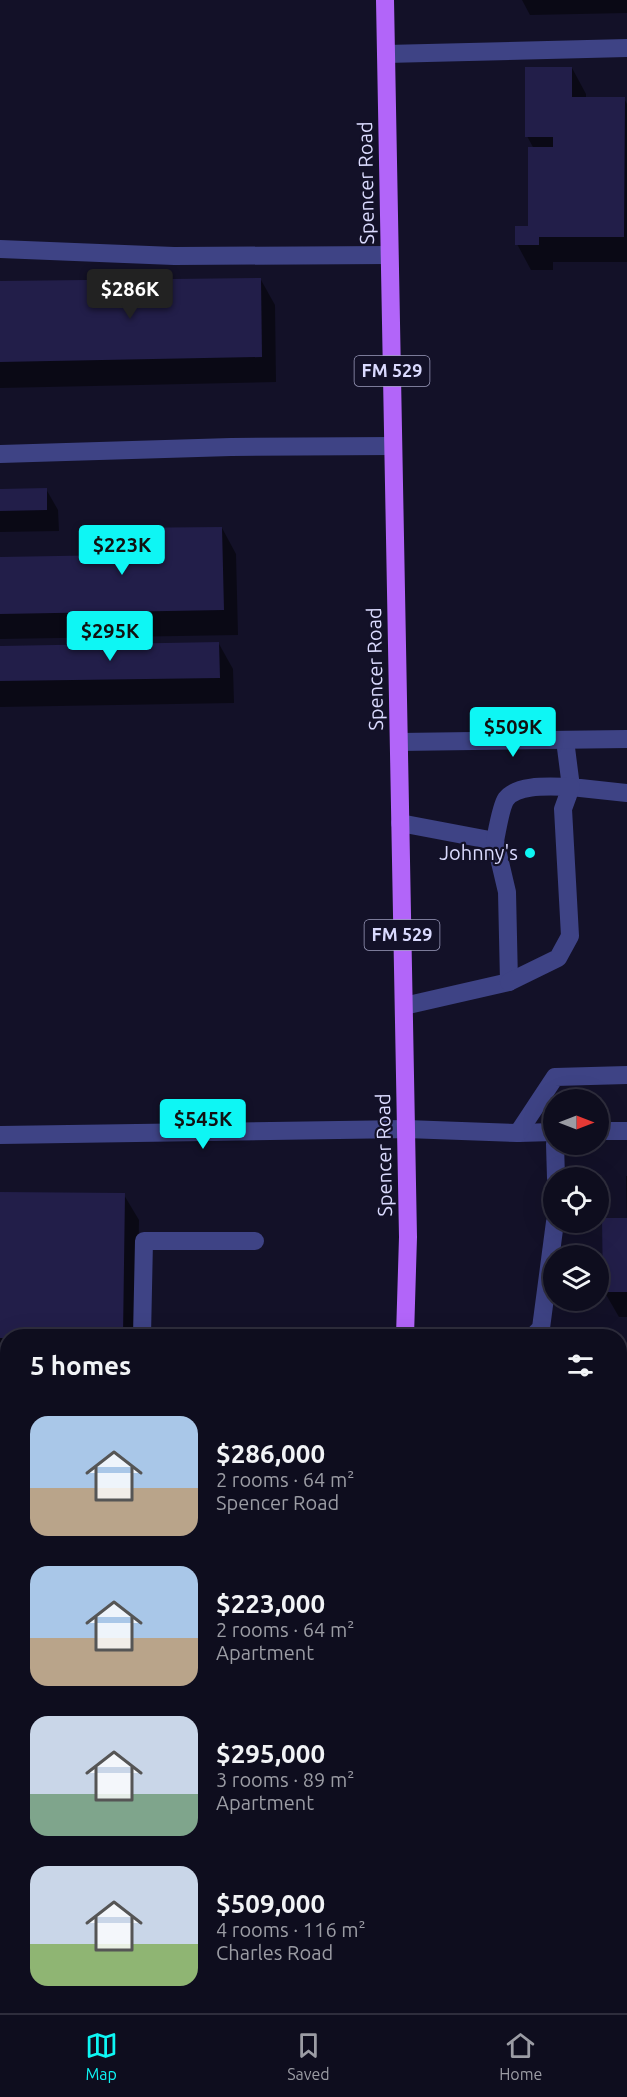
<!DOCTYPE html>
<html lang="en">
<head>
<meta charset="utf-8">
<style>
  :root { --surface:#0e0d1e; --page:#1c1b2b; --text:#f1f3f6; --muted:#9b9ca4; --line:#2e2d3c; --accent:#0ef6f4 }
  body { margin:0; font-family:Ubuntu,sans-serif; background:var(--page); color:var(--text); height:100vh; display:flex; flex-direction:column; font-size:22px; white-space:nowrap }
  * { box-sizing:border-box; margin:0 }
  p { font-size:20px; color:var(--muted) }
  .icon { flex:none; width:33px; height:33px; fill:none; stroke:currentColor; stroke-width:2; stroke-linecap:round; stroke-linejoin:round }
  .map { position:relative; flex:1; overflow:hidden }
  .drawer { position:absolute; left:0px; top:1329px; width:627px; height:684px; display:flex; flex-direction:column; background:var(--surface); border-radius:24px 24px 0 0; box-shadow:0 6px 24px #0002,0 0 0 2px var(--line) }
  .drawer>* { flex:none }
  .needle { width:39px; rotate:90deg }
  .buttons { position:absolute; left:543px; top:1089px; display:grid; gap:12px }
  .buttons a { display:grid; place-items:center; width:66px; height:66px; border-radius:50%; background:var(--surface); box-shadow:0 6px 24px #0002,0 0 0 2px var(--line); font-size:30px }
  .price { position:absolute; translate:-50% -51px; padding:0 14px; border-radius:6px; background:var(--accent); color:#111; font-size:20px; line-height:39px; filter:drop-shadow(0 2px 3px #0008) }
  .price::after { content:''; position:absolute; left:50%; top:36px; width:18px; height:14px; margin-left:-9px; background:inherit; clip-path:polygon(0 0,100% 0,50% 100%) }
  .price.active { background:#222; color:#fff }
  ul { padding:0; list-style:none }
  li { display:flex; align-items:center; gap:18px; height:150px; padding:0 30px }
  li span { display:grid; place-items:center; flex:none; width:168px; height:120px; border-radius:18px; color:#555 }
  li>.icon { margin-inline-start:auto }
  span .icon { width:72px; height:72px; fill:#fffc; stroke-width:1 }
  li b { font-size:26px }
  h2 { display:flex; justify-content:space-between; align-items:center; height:72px; padding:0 30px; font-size:26px }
  .dock { display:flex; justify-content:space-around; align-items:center; height:84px; border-top:2px solid var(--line); background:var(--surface); font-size:16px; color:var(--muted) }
  .dock a { display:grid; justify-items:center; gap:3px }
  .dock .active { color:var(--accent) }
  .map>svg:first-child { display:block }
</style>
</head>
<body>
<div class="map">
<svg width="627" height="2013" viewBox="0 0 627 2013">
  <rect width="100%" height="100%" fill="#131128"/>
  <!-- green -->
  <path fill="#14322e" d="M0,1714H8V2006H192L190,2013H0Z"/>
  <!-- shadow -->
  <g fill="#0007">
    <path d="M522,0H627V13L530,15Z"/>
    <path d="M572,68L586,94V98H624L627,104V262H553V270H531L517,244L529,227L534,149L527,136Z"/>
    <path d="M261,280L275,305L276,382L0,388V283Z"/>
    <path d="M46,489L58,510L59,531L0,532V490Z"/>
    <path d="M222,528L236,554L238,635L0,639V558L116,557Z"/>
    <path d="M219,644L233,669L234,703L0,707V647Z"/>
    <path d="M626,1176H627V1317H619L604,1291L627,1219Z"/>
    <path d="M0,1193L124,1195L139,1220L137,1336H8V1364H0Z"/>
    <path d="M0,1441L8,1442V1600H0Z"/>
    <path d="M8,1624V1681H0V1625Z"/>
  </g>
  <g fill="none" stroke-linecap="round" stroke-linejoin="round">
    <!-- stream -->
    <path stroke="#0f2b4a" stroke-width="9" d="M0,1749H8"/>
  </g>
  <!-- building -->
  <g fill="#221e49">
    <path d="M525,67H572V97H625L624,237H539V245H515V226H528V147H553V137H525Z"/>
    <path d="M261,278L262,357L0,362V281Z"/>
    <path d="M47,488V510L0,511V489Z"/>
    <path d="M222,527L224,610L0,614V557L115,555L114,528Z"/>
    <path d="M219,642L220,678L0,681V646Z"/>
    <path d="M0,1192L125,1193L123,1336H8V1338H0Z"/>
    <path d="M602,1218H627V1292H603Z"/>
    <rect x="0" y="1440" width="8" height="135"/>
    <rect x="0" y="1623" width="8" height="37"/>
  </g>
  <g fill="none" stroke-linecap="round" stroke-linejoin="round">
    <!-- minor -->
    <g stroke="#3e4385" stroke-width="18">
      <path d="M386,54L627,48"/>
      <path d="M0,249L174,256L389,255"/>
      <path d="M0,454L231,447L393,446"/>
      <path d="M565,740L571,787L627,793"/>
      <path d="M399,742L627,739"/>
      <path d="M400,823L495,841L507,892L509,982L404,1006"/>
      <path d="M495,841C497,831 501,806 506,799C518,783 554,787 571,787L563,809L570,936L558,958L509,982"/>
      <path d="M598,1131H627"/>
      <path d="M518,1133L554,1132"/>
      <path d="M0,1135L406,1129L518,1133L555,1077L627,1075"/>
      <path d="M555,1144L556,1178"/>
      <path d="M142,1336L144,1241H255"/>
      <path d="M533,1336L541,1328L555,1222"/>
      <path d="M0,1377L8,1376"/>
      <path d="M620,1548H627"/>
      <path d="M0,1605L8,1604"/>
      <path d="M620,1890H627"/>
    </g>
    <!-- major -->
    <g stroke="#b265f9" stroke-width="18">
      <path d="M385,0L408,1237L405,1336"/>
      <path d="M248,2013L250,2006"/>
      <path d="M307,2013L309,2006"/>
    </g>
    <!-- rail -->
    <g stroke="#0ef6f4" stroke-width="4.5" stroke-dasharray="9 8" stroke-linecap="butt">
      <path d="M0,1851L8,1857"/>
      <path d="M194,2006L208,2013"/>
    </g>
  </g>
  <!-- markers -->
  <circle fill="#0ef6f4" stroke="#131128" stroke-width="2" cx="530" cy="853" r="6"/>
  <g text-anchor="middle" stroke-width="4.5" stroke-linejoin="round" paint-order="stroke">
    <!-- shield labels -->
    <g fill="#131128" stroke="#9e9ebe" stroke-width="1.5">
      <rect x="354.5" y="356" width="75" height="30" rx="4.5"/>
      <rect x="364.5" y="920" width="75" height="30" rx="4.5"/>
    </g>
    <g font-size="18" font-weight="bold" fill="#dadafe">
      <text x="392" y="377">FM 529</text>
      <text x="402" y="941">FM 529</text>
    </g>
    <!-- street labels -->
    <g font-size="20" fill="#dadafe" stroke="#131128">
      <text transform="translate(366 183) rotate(-91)" y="7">Spencer Road</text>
      <text transform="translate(375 669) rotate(-91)" y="7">Spencer Road</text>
      <text transform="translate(384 1155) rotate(-91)" y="7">Spencer Road</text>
    </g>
    <!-- poi labels -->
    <g font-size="20" fill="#dadafe" stroke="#131128" text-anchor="end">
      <text x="518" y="860">Johnny's</text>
    </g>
  </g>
</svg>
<div class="buttons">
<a><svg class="needle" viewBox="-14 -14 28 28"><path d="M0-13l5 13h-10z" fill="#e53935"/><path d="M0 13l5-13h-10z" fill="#9b9ca4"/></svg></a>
<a><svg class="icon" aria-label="locate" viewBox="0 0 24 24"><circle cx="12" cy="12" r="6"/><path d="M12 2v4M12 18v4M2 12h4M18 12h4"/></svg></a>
<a><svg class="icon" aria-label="layers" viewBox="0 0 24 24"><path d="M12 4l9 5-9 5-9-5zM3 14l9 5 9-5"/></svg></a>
</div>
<b class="price active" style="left:130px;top:320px">$286K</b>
<b class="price" style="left:122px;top:576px">$223K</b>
<b class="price" style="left:110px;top:662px">$295K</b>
<b class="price" style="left:513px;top:758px">$509K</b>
<b class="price" style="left:203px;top:1150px">$545K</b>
<section class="drawer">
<h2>5 homes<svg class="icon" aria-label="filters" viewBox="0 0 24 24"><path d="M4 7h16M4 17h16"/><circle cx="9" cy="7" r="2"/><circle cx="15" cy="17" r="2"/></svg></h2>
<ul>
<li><span style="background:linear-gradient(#a9c7e8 60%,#b9a48a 0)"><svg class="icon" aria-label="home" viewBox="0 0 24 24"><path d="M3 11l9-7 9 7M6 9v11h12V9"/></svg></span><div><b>$286,000</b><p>2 rooms · 64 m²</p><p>Spencer Road</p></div></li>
<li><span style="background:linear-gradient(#a9c7e8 60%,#b9a48a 0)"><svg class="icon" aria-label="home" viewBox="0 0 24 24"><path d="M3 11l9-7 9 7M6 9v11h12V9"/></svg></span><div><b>$223,000</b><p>2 rooms · 64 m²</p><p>Apartment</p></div></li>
<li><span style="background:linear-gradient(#c9d6e8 65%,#7fa58c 0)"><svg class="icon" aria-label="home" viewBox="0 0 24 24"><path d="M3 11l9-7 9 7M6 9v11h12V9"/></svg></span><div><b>$295,000</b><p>3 rooms · 89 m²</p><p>Apartment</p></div></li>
<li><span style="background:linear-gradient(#c9d6e8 65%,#8fb573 0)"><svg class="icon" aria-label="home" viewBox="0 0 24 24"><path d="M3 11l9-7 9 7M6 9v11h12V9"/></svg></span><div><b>$509,000</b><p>4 rooms · 116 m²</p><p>Charles Road</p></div></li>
</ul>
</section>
</div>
<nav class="dock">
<a class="active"><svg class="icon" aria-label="map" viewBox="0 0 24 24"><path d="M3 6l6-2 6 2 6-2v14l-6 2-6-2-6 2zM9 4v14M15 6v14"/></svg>Map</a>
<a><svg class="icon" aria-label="saved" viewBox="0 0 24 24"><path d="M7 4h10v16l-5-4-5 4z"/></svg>Saved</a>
<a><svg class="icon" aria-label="home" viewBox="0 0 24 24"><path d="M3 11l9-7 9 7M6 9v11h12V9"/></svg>Home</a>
</nav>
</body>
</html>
